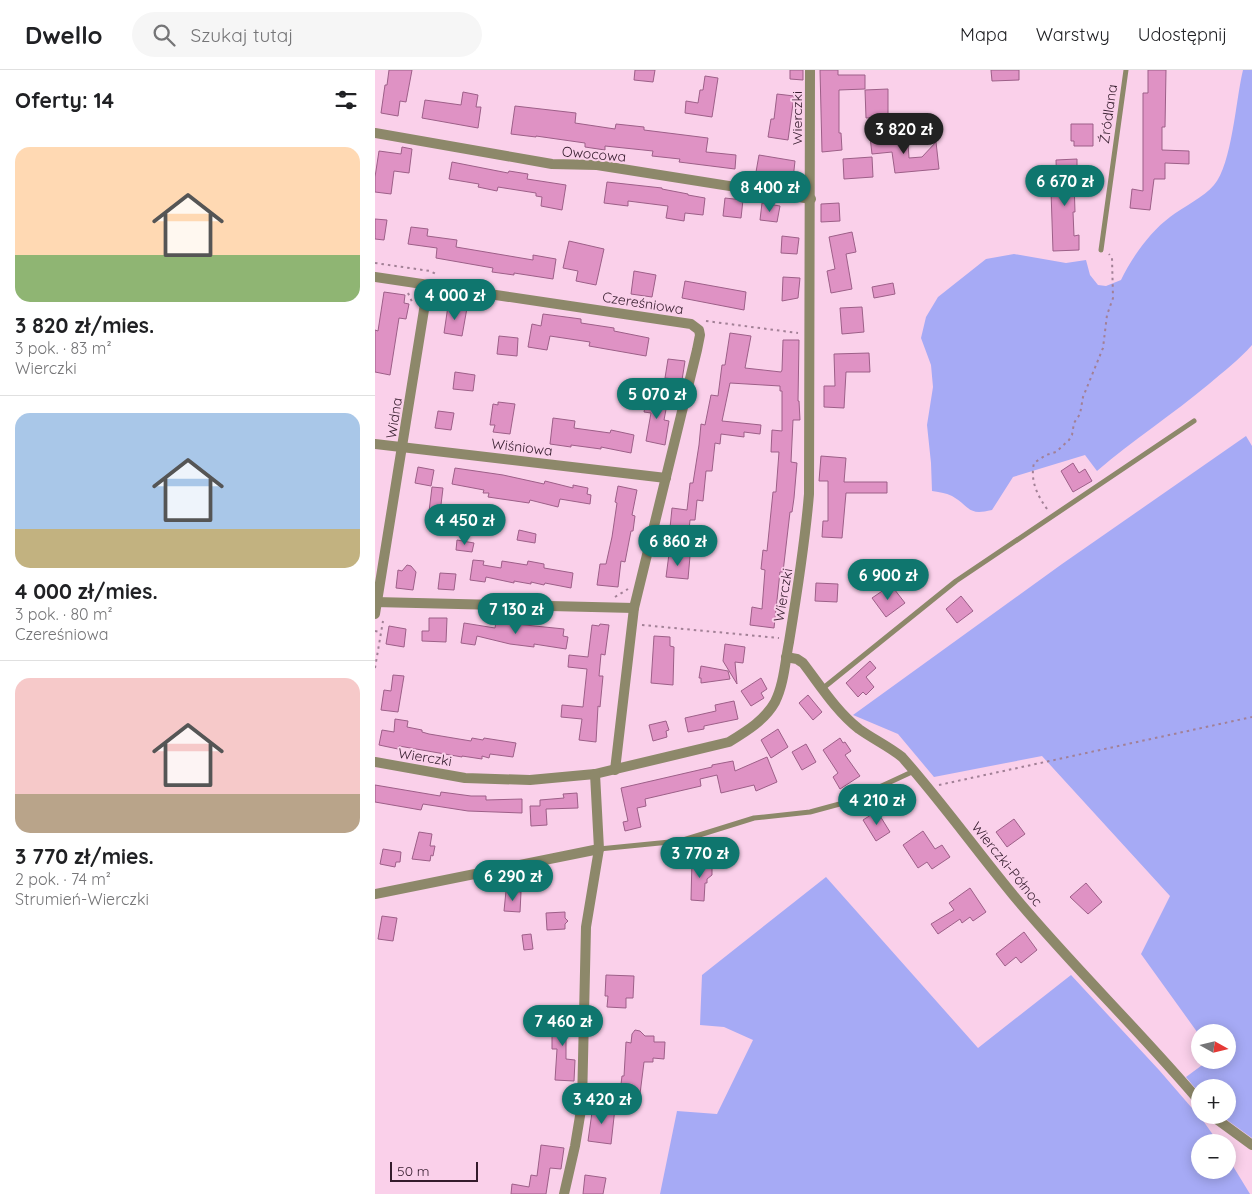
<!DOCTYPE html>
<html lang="pl">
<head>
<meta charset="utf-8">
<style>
  :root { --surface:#fff; --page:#f6f6f6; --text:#202124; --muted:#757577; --line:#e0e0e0; --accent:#0f766e }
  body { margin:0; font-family:Quicksand,sans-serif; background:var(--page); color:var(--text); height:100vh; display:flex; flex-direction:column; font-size:19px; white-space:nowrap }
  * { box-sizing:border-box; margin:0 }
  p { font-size:16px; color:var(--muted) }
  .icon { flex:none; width:28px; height:28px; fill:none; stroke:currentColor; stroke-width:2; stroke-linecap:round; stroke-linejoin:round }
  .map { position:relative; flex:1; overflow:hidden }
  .details { display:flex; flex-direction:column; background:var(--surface); width:375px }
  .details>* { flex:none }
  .needle { width:32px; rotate:98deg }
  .controls { position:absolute; left:816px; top:954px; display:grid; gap:10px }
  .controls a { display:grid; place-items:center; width:45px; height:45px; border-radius:50%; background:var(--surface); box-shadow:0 2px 12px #0003; font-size:25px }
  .scale { position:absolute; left:15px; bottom:12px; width:88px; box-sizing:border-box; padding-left:5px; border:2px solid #341b2c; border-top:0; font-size:14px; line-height:18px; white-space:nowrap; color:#341b2c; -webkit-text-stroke:4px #fad0ea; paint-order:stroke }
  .price { position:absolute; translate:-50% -42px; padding:0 11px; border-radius:18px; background:var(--accent); color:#fff; font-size:16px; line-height:32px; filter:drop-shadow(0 1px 2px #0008) }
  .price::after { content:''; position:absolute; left:50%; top:30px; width:15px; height:11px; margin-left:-8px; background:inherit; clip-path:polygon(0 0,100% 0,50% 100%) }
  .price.active { background:#222; color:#fff }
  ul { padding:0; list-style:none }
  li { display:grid; align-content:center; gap:10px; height:265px; padding:0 15px }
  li+li { border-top:1px solid var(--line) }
  li span { display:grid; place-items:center; height:155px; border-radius:15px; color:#555 }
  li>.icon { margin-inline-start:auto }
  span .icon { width:90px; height:90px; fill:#fffc; stroke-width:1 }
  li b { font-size:21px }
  h2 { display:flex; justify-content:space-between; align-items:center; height:60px; padding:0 15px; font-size:21px }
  header { display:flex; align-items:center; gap:30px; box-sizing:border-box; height:70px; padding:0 25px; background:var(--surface); border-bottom:1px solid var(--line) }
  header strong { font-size:24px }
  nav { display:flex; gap:28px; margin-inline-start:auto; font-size:18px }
  .search { width:350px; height:45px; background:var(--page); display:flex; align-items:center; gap:12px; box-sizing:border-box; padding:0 18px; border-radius:28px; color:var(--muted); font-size:19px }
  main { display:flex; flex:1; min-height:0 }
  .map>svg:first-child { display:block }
</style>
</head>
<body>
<header>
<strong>Dwello</strong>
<div class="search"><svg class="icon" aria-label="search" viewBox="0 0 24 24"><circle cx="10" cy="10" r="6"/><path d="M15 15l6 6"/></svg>Szukaj tutaj</div>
<nav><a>Mapa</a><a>Warstwy</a><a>Udostępnij</a></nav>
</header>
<main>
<section class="details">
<h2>Oferty: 14<svg class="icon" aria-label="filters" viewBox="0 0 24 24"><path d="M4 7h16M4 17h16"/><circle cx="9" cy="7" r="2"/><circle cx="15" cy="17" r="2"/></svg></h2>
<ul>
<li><span style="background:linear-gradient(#ffd9b3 70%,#8fb573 0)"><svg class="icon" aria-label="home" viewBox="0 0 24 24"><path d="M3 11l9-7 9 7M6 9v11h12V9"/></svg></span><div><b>3 820 zł/mies.</b><p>3 pok. · 83 m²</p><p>Wierczki</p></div></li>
<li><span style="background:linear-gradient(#a9c7e8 75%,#c2b280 0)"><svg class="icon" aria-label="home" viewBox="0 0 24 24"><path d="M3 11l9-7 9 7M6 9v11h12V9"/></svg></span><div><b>4 000 zł/mies.</b><p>3 pok. · 80 m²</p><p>Czereśniowa</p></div></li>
<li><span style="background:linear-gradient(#f6c9c9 75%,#b9a48a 0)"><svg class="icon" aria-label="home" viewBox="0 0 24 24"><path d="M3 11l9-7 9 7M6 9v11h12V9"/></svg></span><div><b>3 770 zł/mies.</b><p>2 pok. · 74 m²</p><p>Strumień-Wierczki</p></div></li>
</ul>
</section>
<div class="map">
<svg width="877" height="1124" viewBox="0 0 877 1124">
  <rect width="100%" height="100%" fill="#fad0ea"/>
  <!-- green -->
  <g fill="#a6aaf5">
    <path d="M868,0H877V275C864,290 849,301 834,314C798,344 758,370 722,401L710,385L638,407L617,440C592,446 596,437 577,426C571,423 563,422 557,421L556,393L552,355L558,317L556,295L546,268L551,247L563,227L611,189L639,184L691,193L711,190L715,205L723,215L731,216L746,210C757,187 775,162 795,147C808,137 829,127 839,115C857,95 861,28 868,0Z"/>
    <path d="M871,366L877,376V1068L845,1045H852V1018H825V1024L811,1007L834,990H852V962H825V966L766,884L795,826L667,686L559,707L523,664L478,645L687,494Z"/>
    <path d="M451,807L603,978L696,905L784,1000L829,1052L843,1072H825V1100H852L853,1088L875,1124H285L302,1041L342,1044L378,970L349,957L325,955L327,905Z"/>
  </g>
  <!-- building -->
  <g fill="#df92c4" stroke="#9d5f88">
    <path d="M14,0H37L31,32L25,31L23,46L6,43L10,15H12Z"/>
    <path d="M260,0H280L278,12L259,10Z"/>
    <path d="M415,0H428V10L415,9Z"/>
    <path d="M445,0H463V5H490V19L464,20V63H466L467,80L447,82Z"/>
    <path d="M616,0H644V10L617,11Z"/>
    <path d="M773,0H791L790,57H787V80L814,81V94L790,93V109H779L775,140L755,138L757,119L768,121V23H773Z"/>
    <path d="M330,6L343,8L337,47L310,43L311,31L323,33L325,20H328Z"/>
    <path d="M513,19V47L491,48L490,20Z"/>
    <path d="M88,22L103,25L101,37H106L103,58L47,48L50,30L86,35Z"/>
    <path d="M402,24L419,26L413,70L393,67L396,49H399Z"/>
    <path d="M140,36L201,43L200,53L240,59L241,54L269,57V60L333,68L331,82L361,85L360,99L304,92L305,89L277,86L278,81L230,76V80L210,77V73L161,66V67L136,64Z"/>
    <path d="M696,54H718V76H699V71H696Z"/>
    <path d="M520,64V69L526,68V74L533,73L534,88L547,87L561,72L564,99L520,103L517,82L497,84L495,67Z"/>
    <path d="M27,77L37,79L34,103L19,101L16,124L0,122V107L4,81L26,84Z"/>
    <path d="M384,85L420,91L418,109L381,102Z"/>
    <path d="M497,87L498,107L469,109L468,89Z"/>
    <path d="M702,89V111H699L700,142H698L699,166L704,165V180L678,181L676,121H682L681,90Z"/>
    <path d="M77,92L133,103L134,101L153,104L152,109L191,115L187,140L166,136L167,127L161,126V123L123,117L122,121L103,117L104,114L74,109Z"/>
    <path d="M232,112L287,118V119L313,124V125L330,128L328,145L310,143L309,151L291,148L293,136L253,131V136L229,133Z"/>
    <path d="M350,128L368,130L366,148L348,146Z"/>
    <path d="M387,133L405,136L402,152L385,150Z"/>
    <path d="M464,133L465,151L446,152V134Z"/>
    <path d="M0,149L12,150L9,170L0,169Z"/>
    <path d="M36,157L53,159L52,166L82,170L81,177L158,190V185L181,189L178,209L139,203V205L117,202L118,198L61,188L62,178L33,174Z"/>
    <path d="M477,162L481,182L471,184L477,219L456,223L452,201L460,199L454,167Z"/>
    <path d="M407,166L424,168L422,184L406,183Z"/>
    <path d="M194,171L229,179L221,215L201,211L203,201L188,198Z"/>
    <path d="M259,201L281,205L277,227L256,224Z"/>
    <path d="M408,207L425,208L423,228L407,231Z"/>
    <path d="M310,211L371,222L369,240L307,228Z"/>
    <path d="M518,213L520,224L499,228L497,217Z"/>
    <path d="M9,222L30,225L29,233L34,234L31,249L24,248L15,305L0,302V260L3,261Z"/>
    <path d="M73,236L92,238L87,266L69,263Z"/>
    <path d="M487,237L489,262L467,264L465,238Z"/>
    <path d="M168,244L206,249V253L239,258V261L274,268L271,286L214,276L215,272L175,266L172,280L153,277L157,254L166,256Z"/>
    <path d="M355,263L376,266L370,298L406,302L407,300L408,270H424L423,331H424L425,350H418L416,392L422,393L419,428L417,442H415L408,502H405L399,558L375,555L377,537L387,539L390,500L386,499L388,480L392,481L398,422H401L404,382H396L397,360L407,361V321H405V316L355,313L347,351L386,355L385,364L369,362V367L346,364L345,374L340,373L337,401H331L328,431L322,430L320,450H315L314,460L295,458L297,438L312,440L315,413H318L324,375L326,354L330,355L336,325L343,326L347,295H350Z"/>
    <path d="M124,266L143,268L142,286L122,284Z"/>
    <path d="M494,283L495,302H471L469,338L449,337V316H460L459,284Z"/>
    <path d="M293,289L310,291L307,310L290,308Z"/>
    <path d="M80,302L100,305L98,321L78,319Z"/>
    <path d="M272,326L293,329L289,350L294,351L290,375L271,371L276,343L269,342Z"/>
    <path d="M123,332L140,334L135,364L118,362L120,355H115L118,334L123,335Z"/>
    <path d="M63,341L79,343L76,360L60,358Z"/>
    <path d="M178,348L200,351L199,358L235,363L236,360L259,365L256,383L226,377V379L196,375V377L175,374Z"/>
    <path d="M446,386L471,388L469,412H512V423H471L467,468L447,467L448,451H453V411H444Z"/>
    <path d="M698,393L704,403L710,399L717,411L698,422L686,401Z"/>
    <path d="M43,397L59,400L56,416L40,413Z"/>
    <path d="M80,398L128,405L169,414L170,411L198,418V415L213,418L212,424L216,425L215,434L185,429L183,437L155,430L154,433L113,427L114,423H108L109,420L77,414Z"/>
    <path d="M243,416L262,420L257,445L260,446L258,461H256L250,492L246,491L243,517L222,515L225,494H231L237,467L242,433L240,432Z"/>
    <path d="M57,417L68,418L63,460L52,458Z"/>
    <path d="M144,460L161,464L160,473L142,470Z"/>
    <path d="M82,470L99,473L97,482L81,480Z"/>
    <path d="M294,484L315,486L313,509L291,507Z"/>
    <path d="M98,490L109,491L108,495L126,498L127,491L152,495L153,491L169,494V498L198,503L196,518L170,513L169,515L156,512V514L139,511V513L111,507L110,512L95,510Z"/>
    <path d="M32,495L36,496L41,502L38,520L21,518L23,500L27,501Z"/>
    <path d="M65,503L81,504L79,520L63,519Z"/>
    <path d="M441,513L463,514L462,532L440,531Z"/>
    <path d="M516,515L530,533L511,547L497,528Z"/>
    <path d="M586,526L598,541L582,553L571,539Z"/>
    <path d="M54,548H72L71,572L47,571V561H54Z"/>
    <path d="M121,552L189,559L188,566L193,567L191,579L159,574V577L135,574L102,566L100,575L86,573L89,553L120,558Z"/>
    <path d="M225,554L234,555L230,585L226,584L224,606H228L225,637L223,636L221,672L204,670L207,649L186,647L187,635L208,637L212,599L193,597L194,585L213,587L217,555L224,556Z"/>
    <path d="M14,556L31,559L29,577L11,574Z"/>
    <path d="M279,566L295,567V576L299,577L298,615L276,613Z"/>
    <path d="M350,574L370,577L368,593L360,592L362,614L348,591Z"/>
    <path d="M495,591L501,598L491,607L499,617L491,625L488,622L483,627L471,613Z"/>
    <path d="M326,596L353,601L355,609L326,613V608H324Z"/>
    <path d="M18,605L29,606L23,642L6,640L9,620L16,621Z"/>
    <path d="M386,608L392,619L386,623L389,628L376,636L366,621Z"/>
    <path d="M433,625L447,642L438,650L424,633Z"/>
    <path d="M359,631L363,649L329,656V659L313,662L310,648L341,641L340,635Z"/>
    <path d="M20,649L33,651L32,657L47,660V662L54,664L96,671L97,668L108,670L109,668L141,673L138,687L115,684L114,688L107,686V689L87,686V687L24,676L23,679L4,675L7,660L19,662Z"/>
    <path d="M291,651L294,660L291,661L292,667L278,671L274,655Z"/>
    <path d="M403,659L413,677L396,688L386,670Z"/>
    <path d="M465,668L468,673L470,672L476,681L470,685L485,706L465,719L458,707L463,703L448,680Z"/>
    <path d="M431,674L441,692L427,700L417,682Z"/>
    <path d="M392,687L402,712L381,721L379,715L346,723L342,705L325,709L326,716L270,729L271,736L262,738L266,757L250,761L248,752L253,751L246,718L337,697V695L358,691L360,701Z"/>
    <path d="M0,715L65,726L66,722L96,726H111V730L147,729V743L93,741L48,734L46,740L0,732Z"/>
    <path d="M202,723L203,738L171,739L172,755L156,756L155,736H165V730L189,728L188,724Z"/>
    <path d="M502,741L515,762L501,771L488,750Z"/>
    <path d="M639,749L650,764L632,777L621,762Z"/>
    <path d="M548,761L560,779L567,775L575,787L557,799L552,792L543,798L528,775Z"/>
    <path d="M44,762L57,764L55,776H60L58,786L56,785L55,791L37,789Z"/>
    <path d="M8,779L26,782L25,792H21L20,797L5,794Z"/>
    <path d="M317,789L333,790V794L337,799V805L332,809V813H330L329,831L316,830Z"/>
    <path d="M711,813L727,832L713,844L695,827Z"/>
    <path d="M595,818L611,842L598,851L595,847L587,853L585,849L563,864L556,854L579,840L574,833Z"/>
    <path d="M131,821L146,822L145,842L129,841Z"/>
    <path d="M190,842V848L193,851L190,854V859L172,860L171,843Z"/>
    <path d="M7,846L22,848L18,871L3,869Z"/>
    <path d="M649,862L662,880L646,893L641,887L630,896L621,884Z"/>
    <path d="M156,864L158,879L149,880L147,865Z"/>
    <path d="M231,905L259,906L258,928H251V938L232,937L233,926H230Z"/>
    <path d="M177,946H199L200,963H191V989L200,990L199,1011L180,1010L182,979H177Z"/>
    <path d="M260,960L265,961L270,966H279V972H290L289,989L278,988V992H269L265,1024L245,1022L247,1006H249L251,972L256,973L257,964Z"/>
    <path d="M218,1035L240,1038L236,1074L213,1071Z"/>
    <path d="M166,1075L189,1078L186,1099L175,1098L171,1124H136L137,1114L154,1117L156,1105L162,1106Z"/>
    <path d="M210,1105L231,1108L228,1124H208Z"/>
  </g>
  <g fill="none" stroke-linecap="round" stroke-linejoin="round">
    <!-- path -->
    <g stroke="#a28096" stroke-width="2" stroke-dasharray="2.5 4" stroke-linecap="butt">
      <path d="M0,193L55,201L61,204"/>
      <path d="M33,223L38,234"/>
      <path d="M331,251L423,263"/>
      <path d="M672,439C662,425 655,410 659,393L671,385L681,382L694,370L697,365L699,353L705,344L708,327L728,278L732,245L738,228L737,188L734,184"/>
      <path d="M240,527L253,519"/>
      <path d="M267,555L404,568"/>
      <path d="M0,561L5,562"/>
      <path d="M0,598L8,551"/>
      <path d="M564,715L877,647"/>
    </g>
    <!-- service -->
    <g stroke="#8d886a" stroke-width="5">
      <path d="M726,180L751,0"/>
      <path d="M447,619L581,511L819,351"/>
      <path d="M224,779L305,771L379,748L435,742L472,732L539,701"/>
    </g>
    <!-- minor -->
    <g stroke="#8d886a" stroke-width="10">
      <path d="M0,63L177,94L222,95L436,129"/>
      <path d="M0,207L316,254L324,260L325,265L322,280L259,538L240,700"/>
      <path d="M0,374L291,408"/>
      <path d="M0,532L259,538"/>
      <path d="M0,544L53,215"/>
      <path d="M411,587L422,589L428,593C445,615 461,641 484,659C498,669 513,676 527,687C566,731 601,780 639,826C698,897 765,961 825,1032"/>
      <path d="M0,692L90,708L155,710L220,704L354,672C372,661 390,650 400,632C409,614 410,592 414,572C422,523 430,474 434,424L435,0"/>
      <path d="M0,824L224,779"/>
      <path d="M836,1045L877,1075"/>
      <path d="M189,1124L200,1076L207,1034L211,857L224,779L220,704"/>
    </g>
  </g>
  <g text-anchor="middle" stroke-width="4" stroke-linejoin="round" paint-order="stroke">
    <!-- street labels -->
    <g font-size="14" fill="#341b2c" stroke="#fad0ea">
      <text transform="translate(733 44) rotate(-82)" y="5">Źródlana</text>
      <text transform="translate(422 48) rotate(-90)" y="5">Wierczki</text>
      <text transform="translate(219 84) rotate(5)" y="5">Owocowa</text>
      <text transform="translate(268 233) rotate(9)" y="5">Czereśniowa</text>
      <text transform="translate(19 348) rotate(-81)" y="5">Widna</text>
      <text transform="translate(147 377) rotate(7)" y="5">Wiśniowa</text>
      <text transform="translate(408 525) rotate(-80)" y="5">Wierczki</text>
      <text transform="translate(50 687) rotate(9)" y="5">Wierczki</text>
      <text transform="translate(632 794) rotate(51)" y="5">Wierczki-Północ</text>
    </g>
  </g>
</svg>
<div class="controls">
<a><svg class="needle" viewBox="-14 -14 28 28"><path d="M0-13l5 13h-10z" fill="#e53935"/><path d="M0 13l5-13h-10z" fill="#757577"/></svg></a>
<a>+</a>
<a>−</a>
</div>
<div class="scale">50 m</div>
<b class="price active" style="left:529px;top:85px">3 820 zł</b>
<b class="price" style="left:690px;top:137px">6 670 zł</b>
<b class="price" style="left:395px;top:143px">8 400 zł</b>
<b class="price" style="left:80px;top:251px">4 000 zł</b>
<b class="price" style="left:282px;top:350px">5 070 zł</b>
<b class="price" style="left:90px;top:476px">4 450 zł</b>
<b class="price" style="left:303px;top:497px">6 860 zł</b>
<b class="price" style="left:513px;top:531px">6 900 zł</b>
<b class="price" style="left:141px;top:565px">7 130 zł</b>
<b class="price" style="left:502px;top:756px">4 210 zł</b>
<b class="price" style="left:325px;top:809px">3 770 zł</b>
<b class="price" style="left:138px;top:832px">6 290 zł</b>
<b class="price" style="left:188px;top:977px">7 460 zł</b>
<b class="price" style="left:227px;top:1055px">3 420 zł</b>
</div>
</main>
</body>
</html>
